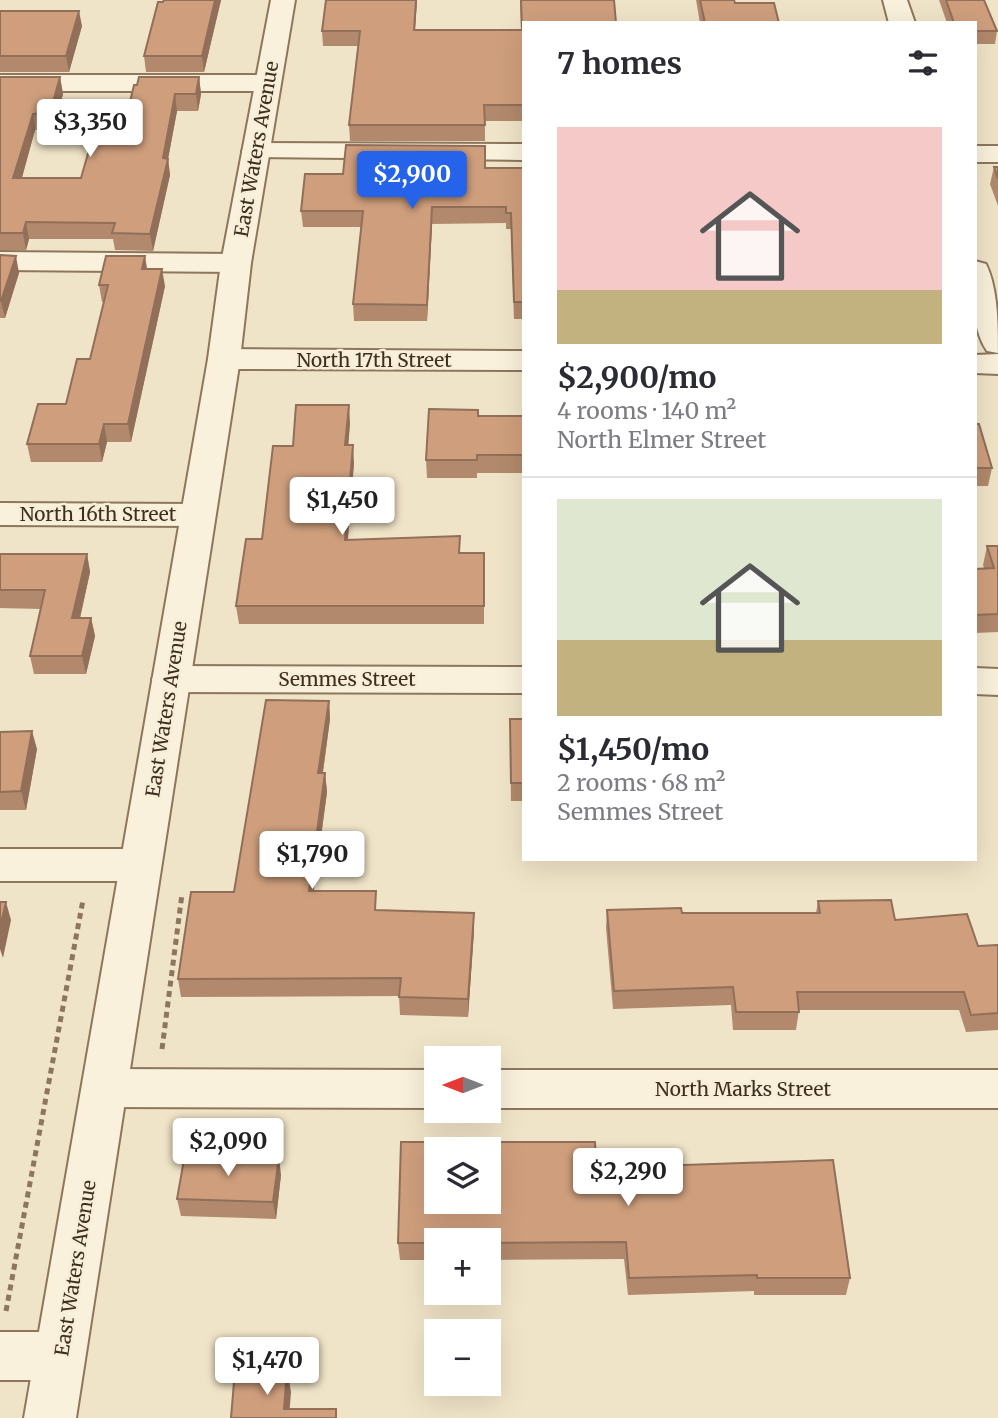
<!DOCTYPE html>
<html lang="en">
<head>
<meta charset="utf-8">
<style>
  :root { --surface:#fff; --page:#f2f2f3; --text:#2b2b33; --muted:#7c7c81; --line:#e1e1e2; --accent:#2563eb }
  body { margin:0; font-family:Merriweather,serif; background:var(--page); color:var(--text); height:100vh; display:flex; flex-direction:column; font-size:26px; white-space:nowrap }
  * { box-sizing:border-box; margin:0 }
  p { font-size:23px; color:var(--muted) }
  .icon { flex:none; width:38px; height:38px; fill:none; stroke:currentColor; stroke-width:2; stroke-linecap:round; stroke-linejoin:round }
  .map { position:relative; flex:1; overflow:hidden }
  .panel { position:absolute; left:522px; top:21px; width:455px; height:840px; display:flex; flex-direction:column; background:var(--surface); border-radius:0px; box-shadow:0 7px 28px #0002 }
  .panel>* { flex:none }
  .needle { width:46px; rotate:270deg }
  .controls { position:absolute; left:424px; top:1046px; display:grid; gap:14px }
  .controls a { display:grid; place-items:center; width:77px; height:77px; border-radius:0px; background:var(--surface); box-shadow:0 7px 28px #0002; font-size:35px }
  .price { position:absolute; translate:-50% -60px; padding:0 16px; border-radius:7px; background:#fff; color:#222; font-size:23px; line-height:46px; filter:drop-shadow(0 2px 4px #0008) }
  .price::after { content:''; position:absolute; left:50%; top:42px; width:21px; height:16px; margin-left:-10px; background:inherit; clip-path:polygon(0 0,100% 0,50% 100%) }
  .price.current { background:var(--accent); color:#fff }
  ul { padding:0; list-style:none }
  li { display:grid; align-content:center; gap:14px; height:371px; padding:0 35px }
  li+li { border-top:2px solid var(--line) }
  li span { display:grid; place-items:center; height:217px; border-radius:0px; color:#555 }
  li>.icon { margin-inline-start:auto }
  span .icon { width:126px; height:126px; fill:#fffc; stroke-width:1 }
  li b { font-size:30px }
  h2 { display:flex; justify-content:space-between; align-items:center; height:84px; padding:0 35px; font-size:30px }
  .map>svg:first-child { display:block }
</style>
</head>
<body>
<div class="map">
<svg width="998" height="1418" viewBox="0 0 998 1418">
  <rect width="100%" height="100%" fill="#f0e4c8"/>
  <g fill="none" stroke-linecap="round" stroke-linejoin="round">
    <defs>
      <g id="minor">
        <path d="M883,0H907L915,23H889Z"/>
        <path d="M0,75H268L277,77L281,83L277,89L268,91H0Z"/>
        <path d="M256,143L523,144V160L246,157L242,151L246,145Z"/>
        <rect x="975" y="146" width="23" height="16"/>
        <path d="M0,252L236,254L247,257L251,263L247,269L236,272L0,270Z"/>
        <path d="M975,261L986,264C998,289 998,324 998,353L987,351C970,326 974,289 975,261Z"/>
        <path d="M224,349L523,351V370L224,369L213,366L208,359L213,352Z"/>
        <path d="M998,354V374L975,373V355Z"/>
        <path d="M0,503L196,504L208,507L213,515L208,523L196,526L0,525Z"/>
        <path d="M171,666L523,667V693L171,692L158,688L152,679L158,670Z"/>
        <path d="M975,668L998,669V695L975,694Z"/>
        <path d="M0,849H140L155,854L161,865L155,876L140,881H0Z"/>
        <path d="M105,1069L436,1070V1108L105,1107L89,1102L82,1088L89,1074Z"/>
        <rect x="488" y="1070" width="510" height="38"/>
        <path d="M0,1332H60L78,1339L85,1356L78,1373L60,1380H0Z"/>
      </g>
      <path id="tertiary" d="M271,0H295L251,263L240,359L76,1418H24L208,359L221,263Z"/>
    </defs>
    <!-- minor casing -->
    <use href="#minor" stroke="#8d765c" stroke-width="4"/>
    <!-- tertiary casing -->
    <use href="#tertiary" stroke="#8d765c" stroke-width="4"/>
    <!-- path -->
    <g stroke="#8d765c" stroke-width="5" stroke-dasharray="6 4.5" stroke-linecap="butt">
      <path d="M162,1049L182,894"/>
      <path d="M6,1311L83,900"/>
    </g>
    <!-- minor -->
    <use href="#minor" fill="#faf1dc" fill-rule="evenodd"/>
    <!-- tertiary -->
    <use href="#tertiary" fill="#faf1dc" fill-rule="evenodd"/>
  </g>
  <!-- wall -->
  <g fill="#b2896c">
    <path d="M164,0H221L204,72H146L144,56Z"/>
    <path d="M326,0H417L415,30H521L520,0H614L523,23V121H485V141H350L349,125L358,46H323L322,31Z"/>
    <path d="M696,0H734L735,3L779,23H700Z"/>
    <path d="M939,0H984L997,31L995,44H975V23H947Z"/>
    <path d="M0,11L82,26L69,72H0Z"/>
    <path d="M0,77H60L63,94L53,130H35L22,178H81L125,123L199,77L201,94L198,111H177L168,159L170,175L153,251L115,250L113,239H29L26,250H0Z"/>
    <path d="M994,167H998V206L990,184Z"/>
    <path d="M485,168H523V319H514L511,229H506V223L432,224L427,321H354L353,304L361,227H303L301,211L343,174Z"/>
    <path d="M0,255L19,273L5,318H0Z"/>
    <path d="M147,269L165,286L131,442H107L102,462H31L27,444L66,404L90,359L104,302H102L99,285Z"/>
    <path d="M478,416H523V473H477V478H427L426,460Z"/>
    <path d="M350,423L348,445L354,463L348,540L460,536V553H484V624H239L236,606L262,539L293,446Z"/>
    <path d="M975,424L992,468L988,486H975Z"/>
    <path d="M987,546H998V632L975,633V569L984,568L983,565Z"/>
    <path d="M0,554H87L90,572L80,618H91L95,636L86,674H34L30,656L41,609L0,608Z"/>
    <path d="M329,701L330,719L323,773H325L327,792L314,891L377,910L474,913V931L468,1017L400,1015L399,996L181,997L178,979L234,892Z"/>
    <path d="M510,719H523V801H511Z"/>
    <path d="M0,732L37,749L26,810H0Z"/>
    <path d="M818,901L895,920L978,946L998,945V1030L966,1032L959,1010H799L796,1030H733L731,1005L613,1009L606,928L607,910L682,913H816Z"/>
    <path d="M596,1168L850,1278L846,1295H754V1291L628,1295L624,1259L488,1260V1241H436V1260H400L398,1243Z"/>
    <path d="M281,1175L276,1219L181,1216L177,1199Z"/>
  </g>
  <!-- shaded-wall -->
  <g fill="#916f58">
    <path d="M215,0H221L204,72L202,56Z"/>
    <path d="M416,0H417L414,45V30Z"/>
    <path d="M79,11L82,26L69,72L66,56Z"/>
    <path d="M60,77L63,94L53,130L50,113Z"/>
    <path d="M199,77L201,94L198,111L196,94Z"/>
    <path d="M175,94L177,111L168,159L170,175L153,251L150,234L163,158Z"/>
    <path d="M33,114L35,130L17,195L13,178Z"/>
    <path d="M432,207V224L427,321V305Z"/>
    <path d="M26,222L29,239L26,250L23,233Z"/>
    <path d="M16,256L19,273L5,318L1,301Z"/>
    <path d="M145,256L148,274L142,269Z"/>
    <path d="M162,269L165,286L131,442L128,424Z"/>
    <path d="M349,405L350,423L347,463L345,445Z"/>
    <path d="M104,424L107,442L102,462L99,444Z"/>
    <path d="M353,445L354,463L346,559L345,540Z"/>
    <path d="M87,554L90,572L76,636L72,618Z"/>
    <path d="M91,618L95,636L86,674L82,656Z"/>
    <path d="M329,701L330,719L320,792L318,773Z"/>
    <path d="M32,731L37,749L26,810L21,791Z"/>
    <path d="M325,773L327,792L311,909L309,891Z"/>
    <path d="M6,902L11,920L3,958L0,949V928Z"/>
    <path d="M474,913V931L468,1017V999Z"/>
    <path d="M279,1157L281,1175L276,1219L273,1202Z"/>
    <path d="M287,1369L291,1392L289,1418L284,1409Z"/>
  </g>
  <!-- building -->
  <g fill="#cf9f7d" stroke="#916f58" stroke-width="2" fill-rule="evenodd">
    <path d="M164,0H215L202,56H144L158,2H163Z"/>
    <path d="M326,0H416L414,30H522L521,0H614L616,23H523V105H484L485,125H349L360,31H322Z"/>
    <path d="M700,0H734L735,3H774L779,23H705Z"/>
    <path d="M946,0H984L997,31H975V23H954Z"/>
    <path d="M0,11H79L66,56H0Z"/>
    <path d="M0,77H60L50,113L33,114L13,178H81L97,122L125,123L134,85H137L139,77H199L196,94H175L163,158L168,159L150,234L112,233L115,223L26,222L23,233H0Z"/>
    <path d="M346,145L485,146V168H523V302H514L511,213H506V207H432L427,305L353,304L363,211H301L305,174H343Z"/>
    <path d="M994,167H998V179Z"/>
    <path d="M0,255L16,256L1,301H0Z"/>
    <path d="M106,256H145L142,269H162L128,424H104L99,444H27L38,404H66L77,359H90L108,285H99Z"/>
    <path d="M296,405H349L345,445H353L345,540L460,536L459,553H484V606H236L246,539H262L273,446H293Z"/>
    <path d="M429,409L478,410V416H523V455H477V460H426Z"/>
    <path d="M975,424H979L992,468H975Z"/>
    <path d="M987,546H998V614L975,615V569L994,568Z"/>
    <path d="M0,554H87L72,618H91L82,656H30L45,590H0Z"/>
    <path d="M266,700L329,701L318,773H325L309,891H376L375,910L474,913L468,999L399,997L401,978L178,979L191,892H234Z"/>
    <path d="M510,719H523V783H511Z"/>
    <path d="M32,731L21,791L0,792V732Z"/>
    <path d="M891,900L895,920L967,914L978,946L998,945V1013L971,1015L964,992H797L799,1012H736L733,987L614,991L607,910L681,908L682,913H820L818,901Z"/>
    <path d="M0,902H6L0,928Z"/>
    <path d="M401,1142H595L596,1168L833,1160L850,1278H757V1275L629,1278L626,1242L488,1243V1241H436V1243H398ZM436,1150H488V1202H436Z"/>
    <path d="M185,1154L279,1157L273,1202L177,1199Z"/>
    <path d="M287,1369L284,1409H336V1418H231L235,1370Z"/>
  </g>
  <g text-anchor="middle" stroke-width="5" stroke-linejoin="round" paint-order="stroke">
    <!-- street labels -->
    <g font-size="19" fill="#3d2e20" stroke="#f7eed8">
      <text transform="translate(256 149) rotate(-80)" y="7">East Waters Avenue</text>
      <text x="374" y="367">North 17th Street</text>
      <text x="98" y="521">North 16th Street</text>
      <text x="347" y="686">Semmes Street</text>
      <text transform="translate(166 709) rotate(-81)" y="7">East Waters Avenue</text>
      <text x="743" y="1096">North Marks Street</text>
      <text transform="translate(75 1268) rotate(-81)" y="7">East Waters Avenue</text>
    </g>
  </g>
</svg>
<div class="controls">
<a><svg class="needle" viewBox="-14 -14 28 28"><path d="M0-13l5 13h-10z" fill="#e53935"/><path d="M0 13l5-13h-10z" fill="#7c7c81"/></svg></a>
<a><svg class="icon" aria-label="layers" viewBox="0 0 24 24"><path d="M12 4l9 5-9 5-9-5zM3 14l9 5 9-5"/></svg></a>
<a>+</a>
<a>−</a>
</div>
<b class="price" style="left:90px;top:159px">$3,350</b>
<b class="price current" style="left:412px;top:211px">$2,900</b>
<b class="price" style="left:342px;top:537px">$1,450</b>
<b class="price" style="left:312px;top:891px">$1,790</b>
<b class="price" style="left:228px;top:1178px">$2,090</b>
<b class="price" style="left:628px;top:1208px">$2,290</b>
<b class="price" style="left:267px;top:1397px">$1,470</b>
<section class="panel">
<h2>7 homes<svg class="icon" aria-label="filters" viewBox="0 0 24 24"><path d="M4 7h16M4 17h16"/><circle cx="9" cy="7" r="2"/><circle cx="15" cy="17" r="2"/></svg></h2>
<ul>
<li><span style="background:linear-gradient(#f6c9c9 75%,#c2b280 0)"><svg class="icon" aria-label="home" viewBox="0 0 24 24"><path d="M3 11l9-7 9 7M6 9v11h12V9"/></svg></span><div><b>$2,900/mo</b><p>4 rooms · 140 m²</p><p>North Elmer Street</p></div></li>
<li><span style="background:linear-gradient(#dfe7d0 65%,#c2b280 0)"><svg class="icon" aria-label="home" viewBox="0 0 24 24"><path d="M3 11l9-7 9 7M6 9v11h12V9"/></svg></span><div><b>$1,450/mo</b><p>2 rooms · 68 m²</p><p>Semmes Street</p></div></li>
</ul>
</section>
</div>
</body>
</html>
